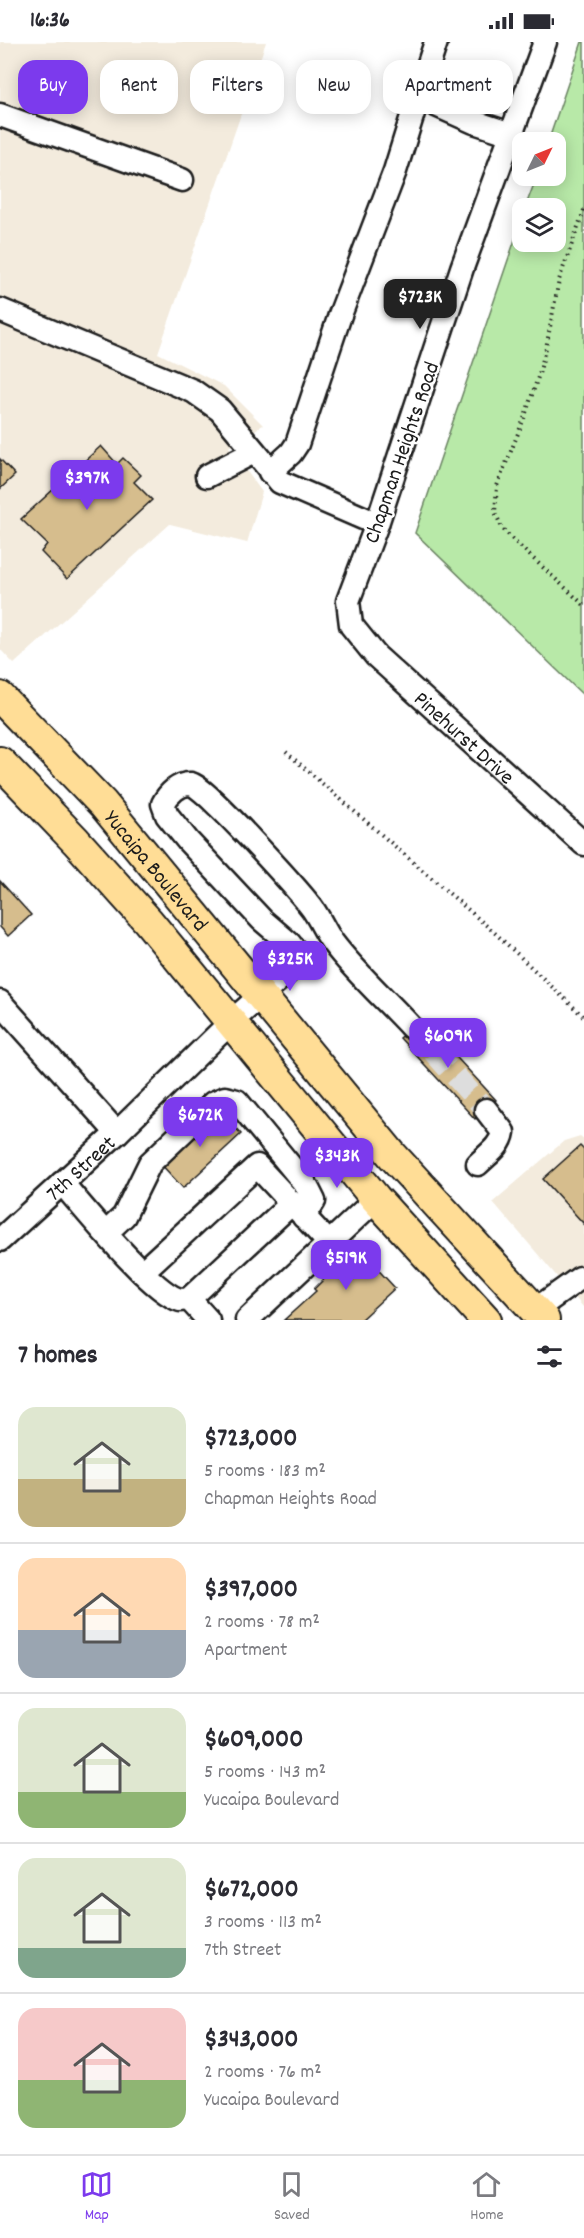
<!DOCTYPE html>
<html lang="en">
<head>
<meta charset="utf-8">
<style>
  :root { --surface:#fff; --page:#f2f2f3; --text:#2b2b33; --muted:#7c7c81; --line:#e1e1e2; --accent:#7c3aed }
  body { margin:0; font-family:Dekko,sans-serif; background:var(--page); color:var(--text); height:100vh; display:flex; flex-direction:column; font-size:22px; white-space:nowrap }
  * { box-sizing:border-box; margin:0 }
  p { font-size:20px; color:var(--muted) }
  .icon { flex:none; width:33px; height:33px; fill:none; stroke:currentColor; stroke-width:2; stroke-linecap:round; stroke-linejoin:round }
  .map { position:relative; height:1278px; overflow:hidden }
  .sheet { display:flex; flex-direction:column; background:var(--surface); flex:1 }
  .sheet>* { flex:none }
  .top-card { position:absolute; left:18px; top:18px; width:549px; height:54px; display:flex; gap:12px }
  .needle { width:39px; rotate:47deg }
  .fabs { position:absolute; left:512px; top:90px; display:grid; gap:12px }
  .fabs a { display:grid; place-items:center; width:54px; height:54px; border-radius:12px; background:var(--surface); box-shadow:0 3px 15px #0003; font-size:30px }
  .price { position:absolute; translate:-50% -51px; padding:0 14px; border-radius:12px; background:var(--accent); color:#fff; font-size:20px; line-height:39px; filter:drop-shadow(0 2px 3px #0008) }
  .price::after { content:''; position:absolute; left:50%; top:36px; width:18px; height:14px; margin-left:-9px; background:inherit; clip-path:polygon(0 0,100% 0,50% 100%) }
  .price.active { background:#222; color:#fff }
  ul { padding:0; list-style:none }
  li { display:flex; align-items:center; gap:18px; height:150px; padding:0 18px }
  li+li { border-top:2px solid var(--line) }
  li span { display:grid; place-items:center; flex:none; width:168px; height:120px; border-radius:18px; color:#555 }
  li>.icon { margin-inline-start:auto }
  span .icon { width:72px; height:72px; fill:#fffc; stroke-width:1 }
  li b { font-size:26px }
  h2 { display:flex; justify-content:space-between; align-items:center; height:72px; padding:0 18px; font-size:26px }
  .chip { padding:0 21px; border-radius:18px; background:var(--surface); box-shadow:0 3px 15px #0003; font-size:21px; line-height:54px }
  .chip.active { background:var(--accent); color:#fff }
  .status { display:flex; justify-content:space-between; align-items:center; height:42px; padding:0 30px; background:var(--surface); direction:ltr }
  .status svg { height:16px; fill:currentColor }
  .tabs { display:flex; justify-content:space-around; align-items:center; height:84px; border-top:2px solid var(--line); background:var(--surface); font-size:16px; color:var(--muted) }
  .tabs a { display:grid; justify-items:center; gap:3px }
  .tabs .active { color:var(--accent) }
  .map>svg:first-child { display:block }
</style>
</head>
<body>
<div class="status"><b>16:36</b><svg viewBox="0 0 49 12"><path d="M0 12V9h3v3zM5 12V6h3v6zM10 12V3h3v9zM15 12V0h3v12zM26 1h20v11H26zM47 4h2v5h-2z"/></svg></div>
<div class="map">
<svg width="584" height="1278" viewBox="0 0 584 1278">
  <rect width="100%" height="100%" fill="#fff"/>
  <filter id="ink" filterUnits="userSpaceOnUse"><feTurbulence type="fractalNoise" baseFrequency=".0167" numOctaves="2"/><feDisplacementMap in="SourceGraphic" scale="12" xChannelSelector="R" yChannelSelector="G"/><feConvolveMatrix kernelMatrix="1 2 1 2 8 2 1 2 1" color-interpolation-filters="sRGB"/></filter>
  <g filter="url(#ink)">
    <!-- built -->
    <g fill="#f3ebdd">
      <path d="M0,0H266L158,311L224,344L263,383L229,405L262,450L247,501L170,482L14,622L0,607Z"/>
      <path d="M580,1094L584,1097V1266L493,1160L564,1099Z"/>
    </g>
    <!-- green -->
    <path fill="#b8e9a8" stroke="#6a8262" stroke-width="1.5" d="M582,0H584V654L415,491L522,177V200H555V166H525L537,134H555V100H548Z"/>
    <!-- building -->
    <g fill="#d6bd8d" stroke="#1c1c1c" stroke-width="1.5">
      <path d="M101,404L117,422L123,416L141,433L134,440L152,458L67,537L41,510L47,502L21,477Z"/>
      <path d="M0,417L15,433L0,447Z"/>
      <path d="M0,839L31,873L8,894L0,885Z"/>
      <path d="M421,977L496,1058L475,1077L400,996Z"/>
      <path d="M218,1066L241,1092L183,1146L159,1120Z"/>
      <path d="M580,1104L584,1108V1182L543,1137Z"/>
      <path d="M358,1206L395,1246L360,1278H284L316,1249L314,1247L324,1237L320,1233L344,1214L346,1217Z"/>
    </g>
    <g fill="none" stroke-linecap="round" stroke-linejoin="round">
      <!-- minor-tunnel -->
      <path stroke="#ddd" stroke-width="22" stroke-dasharray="22 11" stroke-linecap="butt" d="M411,985L486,1068"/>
      <defs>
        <g id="minor">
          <path id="s1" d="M545,0L462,226L377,482L348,559L351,583L376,614L584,802"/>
          <path d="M418,55L436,0"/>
          <path d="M0,73L182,138"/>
          <path d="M0,268L193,349L220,368L280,440L377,482"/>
          <path d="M270,430L291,411L297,402L340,273L395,129L418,55L474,80L511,92"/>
          <path d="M207,434L254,410"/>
          <path d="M0,960L117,1091"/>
          <path d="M478,1122C488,1112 501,1104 503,1090L486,1068"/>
          <path d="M62,1141C83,1165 152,1251 180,1258C183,1258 186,1257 189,1257L292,1161"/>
          <path d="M106,1191L124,1174L150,1121L213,1061L225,1056L237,1059L306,1143L314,1159L304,1175"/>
          <path id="s2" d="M0,1198L117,1091L231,980L302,917L289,901L262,878L188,799L167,773L163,762C168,752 179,741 191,742C204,743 299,849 312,866C320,877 325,890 333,901C355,930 386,958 411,985"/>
          <path d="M142,1230L257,1124L329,1201"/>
          <path d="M189,1257L208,1278"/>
          <path d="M535,1268L580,1236"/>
          <path d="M247,1278L376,1157"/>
        </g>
        <g id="major">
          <path id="s3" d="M0,655L103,762L392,1113L544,1278"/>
          <path d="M0,720L76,799L148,879L376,1157L486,1278"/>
        </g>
      </defs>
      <!-- minor casing -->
      <use href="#minor" stroke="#1c1c1c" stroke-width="27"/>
      <!-- major casing -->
      <use href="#major" stroke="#1c1c1c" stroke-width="34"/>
      <!-- path -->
      <g stroke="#1c1c1c" stroke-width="4" stroke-dasharray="1.5 4.5" stroke-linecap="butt">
        <path d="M584,168L559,238L546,306L539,332L525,374L497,444L495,470L502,486L514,499L584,563"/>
        <path d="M286,710L495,891L584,975"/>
      </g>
      <!-- minor -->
      <use href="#minor" stroke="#fff" stroke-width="22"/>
      <!-- major -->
      <use href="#major" stroke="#ffdd96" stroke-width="30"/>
    </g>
  </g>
  <g text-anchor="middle" stroke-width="5" stroke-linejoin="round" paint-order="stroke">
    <!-- street labels -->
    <g font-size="22" fill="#1c1c1c" stroke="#fff">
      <text transform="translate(400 410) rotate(-71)" y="8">Chapman Heights Road</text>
      <text dy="8" stroke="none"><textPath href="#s1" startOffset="777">Pinehurst Drive</textPath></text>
      <text dy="8" stroke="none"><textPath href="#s3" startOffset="234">Yucaipa Boulevard</textPath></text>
      <text dy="8" stroke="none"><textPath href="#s2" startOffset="108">7th Street</textPath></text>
    </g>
  </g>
</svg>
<div class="fabs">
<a><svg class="needle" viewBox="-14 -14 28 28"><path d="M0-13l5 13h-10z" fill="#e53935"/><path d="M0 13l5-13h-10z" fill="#7c7c81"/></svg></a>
<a><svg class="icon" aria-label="layers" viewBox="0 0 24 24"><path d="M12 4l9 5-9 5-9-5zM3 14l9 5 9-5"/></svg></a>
</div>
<b class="price active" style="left:420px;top:288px">$723K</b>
<b class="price" style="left:87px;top:469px">$397K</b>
<b class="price" style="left:290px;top:950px">$325K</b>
<b class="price" style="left:448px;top:1027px">$609K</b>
<b class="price" style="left:200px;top:1106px">$672K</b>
<b class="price" style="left:337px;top:1147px">$343K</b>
<b class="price" style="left:346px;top:1249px">$519K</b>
<div class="top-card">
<a class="chip active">Buy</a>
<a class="chip">Rent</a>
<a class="chip">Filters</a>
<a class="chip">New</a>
<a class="chip">Apartment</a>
</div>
</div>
<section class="sheet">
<h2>7 homes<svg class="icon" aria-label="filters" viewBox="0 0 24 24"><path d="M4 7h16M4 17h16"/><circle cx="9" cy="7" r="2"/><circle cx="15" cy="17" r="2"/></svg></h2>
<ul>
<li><span style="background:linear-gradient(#dfe7d0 60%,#c2b280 0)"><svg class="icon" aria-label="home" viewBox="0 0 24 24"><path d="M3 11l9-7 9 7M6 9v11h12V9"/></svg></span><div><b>$723,000</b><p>5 rooms · 183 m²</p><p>Chapman Heights Road</p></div></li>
<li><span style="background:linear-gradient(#ffd9b3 60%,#9aa5b1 0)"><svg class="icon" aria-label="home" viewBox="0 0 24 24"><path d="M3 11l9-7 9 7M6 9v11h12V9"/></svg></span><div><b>$397,000</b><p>2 rooms · 78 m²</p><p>Apartment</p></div></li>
<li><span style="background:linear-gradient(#dfe7d0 70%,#8fb573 0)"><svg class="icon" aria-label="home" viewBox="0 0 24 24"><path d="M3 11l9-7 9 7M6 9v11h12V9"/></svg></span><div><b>$609,000</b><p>5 rooms · 143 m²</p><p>Yucaipa Boulevard</p></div></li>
<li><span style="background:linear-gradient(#dfe7d0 75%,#7fa58c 0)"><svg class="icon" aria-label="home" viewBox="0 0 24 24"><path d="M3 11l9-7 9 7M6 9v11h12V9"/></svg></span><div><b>$672,000</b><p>3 rooms · 113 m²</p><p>7th Street</p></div></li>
<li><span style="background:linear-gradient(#f6c9c9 60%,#8fb573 0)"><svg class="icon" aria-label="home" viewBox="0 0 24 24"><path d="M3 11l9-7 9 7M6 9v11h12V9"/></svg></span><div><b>$343,000</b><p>2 rooms · 76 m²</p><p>Yucaipa Boulevard</p></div></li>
</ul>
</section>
<nav class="tabs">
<a class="active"><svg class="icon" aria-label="map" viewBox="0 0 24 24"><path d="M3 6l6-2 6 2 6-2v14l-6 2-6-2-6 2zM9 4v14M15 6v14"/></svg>Map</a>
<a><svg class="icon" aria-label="saved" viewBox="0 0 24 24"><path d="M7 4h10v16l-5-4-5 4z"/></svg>Saved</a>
<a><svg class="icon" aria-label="home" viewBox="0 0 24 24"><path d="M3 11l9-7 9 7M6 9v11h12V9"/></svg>Home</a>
</nav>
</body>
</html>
